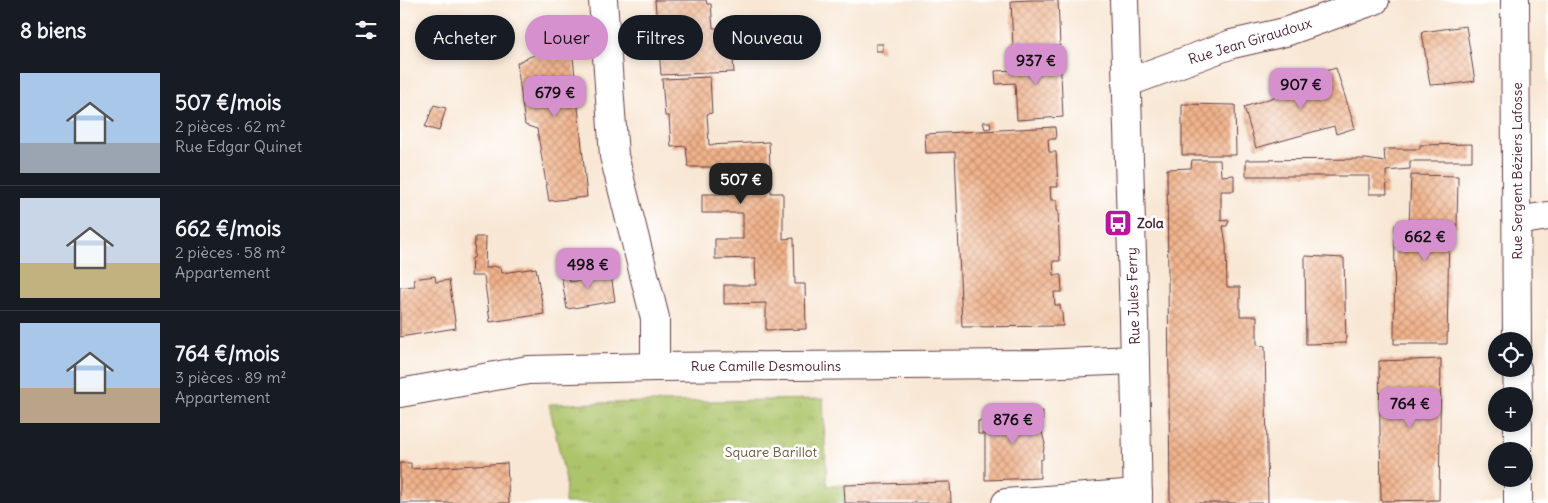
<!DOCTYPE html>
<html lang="fr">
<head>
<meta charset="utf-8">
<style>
  :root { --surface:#171b24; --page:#20242c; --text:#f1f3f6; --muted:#9ea1a6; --line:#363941; --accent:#d690ce }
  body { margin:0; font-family:Delius,sans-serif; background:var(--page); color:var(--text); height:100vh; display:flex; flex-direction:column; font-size:19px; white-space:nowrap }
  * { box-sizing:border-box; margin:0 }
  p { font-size:16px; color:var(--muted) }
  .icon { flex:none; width:28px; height:28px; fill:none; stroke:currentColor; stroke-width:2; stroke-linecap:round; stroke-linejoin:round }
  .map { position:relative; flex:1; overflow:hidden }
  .sheet { display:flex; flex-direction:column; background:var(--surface); width:400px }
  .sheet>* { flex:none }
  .hud { position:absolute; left:15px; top:15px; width:475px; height:45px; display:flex; gap:10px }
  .tools { position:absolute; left:1088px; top:332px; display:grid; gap:10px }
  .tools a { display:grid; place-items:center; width:45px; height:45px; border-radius:50%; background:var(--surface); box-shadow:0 2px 8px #0003; font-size:25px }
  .price { position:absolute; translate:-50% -42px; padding:0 11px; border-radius:10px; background:var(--accent); color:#111; font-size:16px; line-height:32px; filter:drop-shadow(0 1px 2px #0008) }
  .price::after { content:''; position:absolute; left:50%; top:30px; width:15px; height:11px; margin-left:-8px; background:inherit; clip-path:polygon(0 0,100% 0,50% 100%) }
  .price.active { background:#222; color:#fff }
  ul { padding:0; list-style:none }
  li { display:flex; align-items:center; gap:15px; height:125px; padding:0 20px }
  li+li { border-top:1px solid var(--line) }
  li span { display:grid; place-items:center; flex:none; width:140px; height:100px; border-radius:0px; color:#555 }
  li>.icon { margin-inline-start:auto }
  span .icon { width:60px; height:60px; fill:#fffc; stroke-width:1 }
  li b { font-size:21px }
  h2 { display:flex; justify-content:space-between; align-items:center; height:60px; padding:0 20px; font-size:21px }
  .chip { padding:0 18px; border-radius:22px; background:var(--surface); box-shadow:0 2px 8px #0003; font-size:18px; line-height:45px }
  .chip.active { background:var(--accent); color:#111 }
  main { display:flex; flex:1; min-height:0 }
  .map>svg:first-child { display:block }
</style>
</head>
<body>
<main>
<section class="sheet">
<h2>8 biens<svg class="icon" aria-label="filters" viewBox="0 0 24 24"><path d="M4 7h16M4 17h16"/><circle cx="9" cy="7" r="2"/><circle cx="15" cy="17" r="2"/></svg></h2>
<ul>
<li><span style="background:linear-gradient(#a9c7e8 70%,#9aa5b1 0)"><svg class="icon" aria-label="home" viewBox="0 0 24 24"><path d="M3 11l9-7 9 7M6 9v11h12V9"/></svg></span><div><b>507 €/mois</b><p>2 pièces · 62 m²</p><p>Rue Edgar Quinet</p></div></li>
<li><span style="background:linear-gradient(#c9d6e8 65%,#c2b280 0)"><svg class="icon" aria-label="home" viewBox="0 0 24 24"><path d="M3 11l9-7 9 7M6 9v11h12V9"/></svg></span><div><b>662 €/mois</b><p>2 pièces · 58 m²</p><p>Appartement</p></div></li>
<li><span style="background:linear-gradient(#a9c7e8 65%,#b9a48a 0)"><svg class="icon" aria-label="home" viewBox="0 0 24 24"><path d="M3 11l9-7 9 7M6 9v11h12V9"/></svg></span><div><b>764 €/mois</b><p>3 pièces · 89 m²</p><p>Appartement</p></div></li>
</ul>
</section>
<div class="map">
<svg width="1148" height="503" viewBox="0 0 1148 503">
  <defs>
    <pattern id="park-tufts" width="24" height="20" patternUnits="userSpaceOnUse" patternTransform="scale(1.25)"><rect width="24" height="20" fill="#adc56b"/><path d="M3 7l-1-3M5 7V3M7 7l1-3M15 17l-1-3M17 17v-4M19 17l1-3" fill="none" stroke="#96a95d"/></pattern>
    <pattern id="building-cross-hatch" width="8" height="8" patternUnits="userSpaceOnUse" patternTransform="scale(1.25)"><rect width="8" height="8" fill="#f1b38b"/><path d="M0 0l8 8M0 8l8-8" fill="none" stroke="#c59172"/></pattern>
  </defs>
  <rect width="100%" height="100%" fill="#fff"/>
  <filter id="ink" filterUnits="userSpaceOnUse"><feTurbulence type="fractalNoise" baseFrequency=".02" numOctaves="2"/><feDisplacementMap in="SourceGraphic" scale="10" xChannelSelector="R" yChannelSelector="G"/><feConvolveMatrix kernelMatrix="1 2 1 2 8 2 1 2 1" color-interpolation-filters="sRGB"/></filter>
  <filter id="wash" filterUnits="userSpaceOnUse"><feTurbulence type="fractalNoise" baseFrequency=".0096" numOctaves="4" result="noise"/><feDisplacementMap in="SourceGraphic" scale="20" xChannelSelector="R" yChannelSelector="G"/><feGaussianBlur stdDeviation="1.12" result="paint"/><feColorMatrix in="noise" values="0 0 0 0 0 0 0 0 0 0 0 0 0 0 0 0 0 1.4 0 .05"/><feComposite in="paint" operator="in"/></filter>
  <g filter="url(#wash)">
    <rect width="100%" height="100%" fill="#f8e7d4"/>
    <!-- park -->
    <path fill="url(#park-tufts)" stroke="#7c724b" d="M423,399L427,486L444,485L445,503H165L166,481L149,404Z"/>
    <g id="blocks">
      <!-- building -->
      <g fill="url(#building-cross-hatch)">
        <path d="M255,0H306L307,4H311L313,28H318V34L331,33L334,72L261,75Z"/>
        <path d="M631,0H658L660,46L613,48L611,1Z"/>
        <path d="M1066,26L1075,81L1046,85V84L1030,85L1022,32Z"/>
        <path d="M171,37L187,197L149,201L137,129L125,125L117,63Z"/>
        <rect x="476" y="44" width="7" height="7"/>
        <path d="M660,54L663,117L617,120L615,83L596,84L595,71L615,70L614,57Z"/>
        <path d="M936,68L955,128L936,134L934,126L856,148L844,107L884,94L881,84Z"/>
        <path d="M310,77L312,113L307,114L309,145L369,142L371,193H383V239L394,238L395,284H405L406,329L366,330V303L324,304V285H356L355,258L315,259V239H343V213H302V194H329V167H288L286,146L271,147L269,116H265L262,79Z"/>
        <path d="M782,104L835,105L836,155H782Z"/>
        <path d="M34,105L46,108L39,131L25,127Z"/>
        <path d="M583,122H590L591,128L585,129Z"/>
        <path d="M655,127L656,139H648L649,152H656L658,187H650L651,200H657V211H658L660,261H653L654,275H661L662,292H654L655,305H660L661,312H662L663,326L562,327L555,152L526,153L525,134Z"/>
        <path d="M1072,144V161H1010V169L986,171L987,194H969V176H846V160L966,159L985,162L984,149H1020V145Z"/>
        <path d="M792,160H820L821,176L834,175V191H821V221L829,220L827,226H823L826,244L827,287H840V316H857V345L865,346L868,503H770L767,169L791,168Z"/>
        <path d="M1011,175L1058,176L1057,227H1049L1047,344H994L995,225L1009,227Z"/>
        <path d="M75,237H86L85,269L93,266L101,268L102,273L136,268L144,314L90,322L84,276H71L72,258H74Z"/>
        <path d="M905,256L944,258L946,343L906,344Z"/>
        <path d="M167,268L170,282L196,278L194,272L202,271V268H210L215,301L167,309L160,269Z"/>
        <path d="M35,276L36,282L49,280L56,328L0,337V287L15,286L13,279Z"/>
        <path d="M1041,359L1039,500L981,501L979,361Z"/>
        <path d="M643,411L642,432L645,444L643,452V459L640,460V478L585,480V434H578V421H584V414Z"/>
        <path d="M0,463H11V469L107,463L109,503H0Z"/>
        <path d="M550,482L551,503H445L444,485Z"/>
      </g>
    </g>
  </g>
  <g filter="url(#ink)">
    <use href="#blocks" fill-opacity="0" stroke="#643d44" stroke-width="1"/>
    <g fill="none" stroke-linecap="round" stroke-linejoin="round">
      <defs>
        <g id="minor">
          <path d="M203,0L214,156L255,318V367"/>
          <path d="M724,0L734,319L738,503"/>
          <path d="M1115,0L1117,341"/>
          <path d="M726,83L832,44L885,32L975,0"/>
          <path d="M1117,221L1148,216"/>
          <path d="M1117,369L1118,396"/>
          <path d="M0,393L128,370L255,367L639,364L735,360"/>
          <path d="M1118,424V451"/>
          <path d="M1118,479V503"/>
          <path d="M606,503L738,493"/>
        </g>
      </defs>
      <!-- minor casing -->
      <use href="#minor" stroke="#643d44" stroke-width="30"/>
      <!-- minor -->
      <use href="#minor" stroke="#fff" stroke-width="28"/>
    </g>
  </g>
  <!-- icons -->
  <defs>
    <symbol id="bus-square" viewBox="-11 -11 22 22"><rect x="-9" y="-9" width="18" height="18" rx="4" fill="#b5179e" stroke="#fff"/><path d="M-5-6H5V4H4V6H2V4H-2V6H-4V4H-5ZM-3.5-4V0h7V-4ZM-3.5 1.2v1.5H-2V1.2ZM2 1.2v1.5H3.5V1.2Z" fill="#fff"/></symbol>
  </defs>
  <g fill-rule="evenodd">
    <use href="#bus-square" x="702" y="207" width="32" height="32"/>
  </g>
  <g text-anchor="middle" stroke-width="5" stroke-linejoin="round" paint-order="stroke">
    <!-- street labels -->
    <g font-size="14" fill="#4a1f2b" stroke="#fff">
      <text transform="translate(850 41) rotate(-17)" y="5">Rue Jean Giraudoux</text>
      <text transform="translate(1117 171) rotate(-90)" y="5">Rue Sergent Béziers Lafosse</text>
      <text transform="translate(733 296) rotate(-92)" y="5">Rue Jules Ferry</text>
      <text x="366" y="371">Rue Camille Desmoulins</text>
    </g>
    <!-- poi labels -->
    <g font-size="14" font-weight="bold" fill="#4a1f2b" stroke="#fff" text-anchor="start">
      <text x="737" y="228">Zola</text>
    </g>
    <!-- park labels -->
    <g font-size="14" fill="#6d5941" stroke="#fff">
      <text x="371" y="457">Square Barillot</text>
    </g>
  </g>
</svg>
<div class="tools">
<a><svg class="icon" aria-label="locate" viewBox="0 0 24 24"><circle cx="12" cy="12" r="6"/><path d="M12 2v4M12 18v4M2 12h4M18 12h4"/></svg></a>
<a>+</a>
<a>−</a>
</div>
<b class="price" style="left:636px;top:86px">937 €</b>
<b class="price" style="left:901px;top:110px">907 €</b>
<b class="price" style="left:155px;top:118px">679 €</b>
<b class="price active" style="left:341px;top:205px">507 €</b>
<b class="price" style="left:1025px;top:262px">662 €</b>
<b class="price" style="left:188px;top:290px">498 €</b>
<b class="price" style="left:1010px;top:429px">764 €</b>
<b class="price" style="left:613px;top:445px">876 €</b>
<div class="hud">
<a class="chip">Acheter</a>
<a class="chip active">Louer</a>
<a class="chip">Filtres</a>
<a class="chip">Nouveau</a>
</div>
</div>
</main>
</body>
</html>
